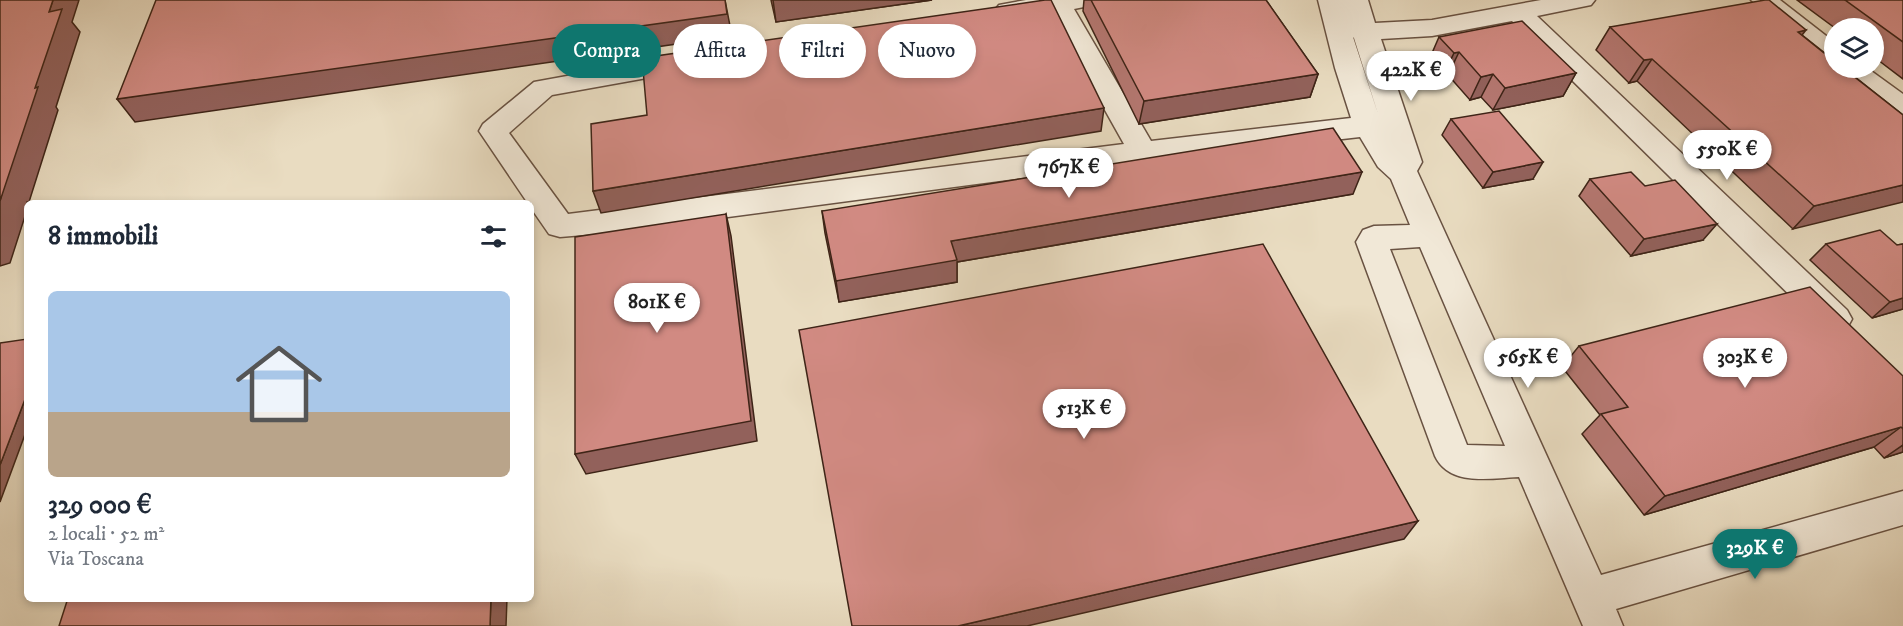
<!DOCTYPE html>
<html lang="it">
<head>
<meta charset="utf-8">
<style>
  :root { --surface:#fff; --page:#f2f2f3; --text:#1f2937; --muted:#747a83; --line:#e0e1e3; --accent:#0f766e }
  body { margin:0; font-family:"IM FELL DW Pica",serif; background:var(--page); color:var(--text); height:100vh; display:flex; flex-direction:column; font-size:22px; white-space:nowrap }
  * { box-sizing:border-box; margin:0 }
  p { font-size:20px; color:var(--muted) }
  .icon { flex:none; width:33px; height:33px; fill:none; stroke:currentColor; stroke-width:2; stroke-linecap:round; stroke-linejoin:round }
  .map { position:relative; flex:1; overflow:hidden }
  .sheet { position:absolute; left:24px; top:200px; width:510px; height:402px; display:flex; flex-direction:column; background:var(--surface); border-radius:9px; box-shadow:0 3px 9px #0003 }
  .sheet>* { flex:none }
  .hud { position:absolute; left:552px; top:24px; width:570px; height:54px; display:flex; gap:12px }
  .buttons { position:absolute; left:1824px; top:18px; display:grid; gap:12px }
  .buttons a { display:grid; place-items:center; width:60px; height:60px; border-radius:50%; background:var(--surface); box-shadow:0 3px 9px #0003; font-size:30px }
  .price { position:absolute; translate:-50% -51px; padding:0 14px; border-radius:21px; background:#fff; color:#222; font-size:20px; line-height:39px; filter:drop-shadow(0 2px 3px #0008) }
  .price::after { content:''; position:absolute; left:50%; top:36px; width:18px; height:14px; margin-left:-9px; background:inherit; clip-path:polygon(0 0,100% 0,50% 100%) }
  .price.current { background:var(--accent); color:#fff }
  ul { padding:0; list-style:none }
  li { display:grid; align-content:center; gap:12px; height:318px; padding:0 24px }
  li+li { border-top:2px solid var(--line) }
  li span { display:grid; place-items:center; height:186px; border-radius:9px; color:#555 }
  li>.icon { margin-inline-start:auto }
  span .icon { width:108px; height:108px; fill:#fffc; stroke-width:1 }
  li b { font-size:26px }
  h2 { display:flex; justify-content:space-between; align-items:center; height:72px; padding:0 24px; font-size:26px }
  .pill { padding:0 21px; border-radius:27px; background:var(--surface); box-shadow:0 3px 9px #0003; font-size:21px; line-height:54px }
  .pill.current { background:var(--accent); color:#fff }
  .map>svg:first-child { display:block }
</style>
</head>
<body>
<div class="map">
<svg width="1903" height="626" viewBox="0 0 1903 626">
  <rect width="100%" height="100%" fill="#e9dcc1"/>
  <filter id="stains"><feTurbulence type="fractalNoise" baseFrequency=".00333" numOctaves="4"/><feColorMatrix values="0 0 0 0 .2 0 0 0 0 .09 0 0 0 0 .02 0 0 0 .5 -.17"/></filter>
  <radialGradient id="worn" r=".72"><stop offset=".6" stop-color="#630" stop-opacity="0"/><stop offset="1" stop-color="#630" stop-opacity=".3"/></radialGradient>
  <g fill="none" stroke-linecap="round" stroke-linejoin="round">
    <defs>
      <g id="minor">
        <path d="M1026,0H1098L1094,5L1074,9L1151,141L1351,118L1335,68L1318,0H1368L1375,23L1432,20L1541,0H1595L1591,5L1537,16L1847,310L1852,319L1847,328L1835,332L1823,328L1512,21L1432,36L1381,39L1422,162L1417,171L1601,575L1903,491V525L1616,609L1623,626H1583L1519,477C1490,478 1450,487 1435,456L1356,242L1363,230L1374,226L1410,225L1391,179L1378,167L1360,137L1143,162L607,233L560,237L549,234L531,208V202H527L479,131L483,124L534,82L688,54L697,57L701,63L697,69L552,95L509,133L568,214L1124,144L1050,12L1008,18L999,15L995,10L999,5ZM1353,37L1354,38L1378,114ZM1420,247L1505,446L1467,445L1390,249Z"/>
        <path d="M1751,0H1780L1834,42V63L1825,61Z"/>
        <path d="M1837,68H1867L1903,94V117L1893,115L1840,74Z"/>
      </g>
    </defs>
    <!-- minor casing -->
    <use href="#minor" stroke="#695242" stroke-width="3"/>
    <!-- minor -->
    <use href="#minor" fill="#f1e8d7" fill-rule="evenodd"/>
  </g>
  <!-- wall -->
  <g fill="#b47770" stroke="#3e2417" stroke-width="1.5">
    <path d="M771,0H932L776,22Z"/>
    <path d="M1084,0H1266L1318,74L1310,97L1139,124L1083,11Z"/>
    <path d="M1797,0H1903V79L1874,57V28H1835Z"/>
    <path d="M1610,27L1802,35L1903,115L1793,229L1637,81L1629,83L1596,50Z"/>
    <path d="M1439,37L1576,73L1563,96L1493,110L1481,97L1470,100L1448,75L1443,76L1429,60Z"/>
    <path d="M1451,119L1533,179L1483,188L1442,135Z"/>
    <path d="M1590,179L1645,186L1703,240L1631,256L1579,196Z"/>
    <path d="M1353,194L957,262V282L839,302L825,233L822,211Z"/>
    <path d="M1826,244L1897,245L1903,244V309L1872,318L1810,260Z"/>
    <path d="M1579,346L1903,376V452L1884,458L1874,447L1644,515L1582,434L1600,415L1562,367Z"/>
  </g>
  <!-- shaded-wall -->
  <g fill="#92615b" stroke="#3e2417" stroke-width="1.5">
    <path d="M53,0H79L72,22L80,32L56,107L58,110L29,202H27V210L10,263L0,266V201L49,12Z"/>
    <path d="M725,0L732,36L135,122L117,99Z"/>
    <path d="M773,0H932L776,22Z"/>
    <path d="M1806,30L1788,53L1798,32Z"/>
    <path d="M1459,52L1448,75L1443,76L1454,53Z"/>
    <path d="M1652,59L1637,81L1629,83L1644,60Z"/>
    <path d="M1576,73L1563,96L1493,110L1505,88Z"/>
    <path d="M1318,74L1310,97L1139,124L1144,101Z"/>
    <path d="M1493,74L1481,97L1470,100L1481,77Z"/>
    <path d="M1104,108L1101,131L601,213L593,191Z"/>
    <path d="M1543,162L1533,179L1483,188L1493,172Z"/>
    <path d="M1362,172L1353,194L957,262V282L839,302L836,281L951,241Z"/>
    <path d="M1903,185V202L1793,229L1814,206Z"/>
    <path d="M726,214L731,236L757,441L586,474L575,454Z"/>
    <path d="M1717,224L1703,240L1631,256L1644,239Z"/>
    <path d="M1903,298V309L1872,318L1890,302Z"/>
    <path d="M27,394V429L0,502V465Z"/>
    <path d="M1901,427L1874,447L1644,515L1665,496Z"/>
    <path d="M1903,445V452L1884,458Z"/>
    <path d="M1418,521L1404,539L1027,626H958Z"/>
    <path d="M491,598H507L506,626H490Z"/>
  </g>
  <!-- building -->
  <g fill="#d18a82" stroke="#3e2417" stroke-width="1.5">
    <path d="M0,0H53L49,12L62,9L35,88L38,87L0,201Z"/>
    <path d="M156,0H725L727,14L117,99Z"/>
    <path d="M1045,0H1051L1104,108L593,191L591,124L647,115L642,58Z"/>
    <path d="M1091,0H1266L1318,74L1144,101Z"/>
    <path d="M1765,0H1769L1806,30L1798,32L1834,61V68H1843L1903,115V185L1814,206L1652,59L1644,60L1610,27Z"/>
    <path d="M1845,0H1903V42Z"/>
    <path d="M1522,21L1576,73L1505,88L1493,74L1481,77L1459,52L1454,53L1439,37Z"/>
    <path d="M1499,111L1543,162L1493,172L1451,119Z"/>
    <path d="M1333,128L1362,172L951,241L957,260L836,281L822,211Z"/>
    <path d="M1631,172L1645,186L1675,180L1717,224L1644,239L1590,179Z"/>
    <path d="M726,214L751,421L575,454V237Z"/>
    <path d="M1880,230L1897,245L1903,244V298L1890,302L1826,244Z"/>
    <path d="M1263,244L1418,521L958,626H852L799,330Z"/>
    <path d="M1810,287L1903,376V429L1901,427L1665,496L1601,414L1628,407L1579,346Z"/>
    <path d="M27,339V394L0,465V343Z"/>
    <path d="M68,598H491L490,626H59Z"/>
  </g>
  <rect width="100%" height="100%" filter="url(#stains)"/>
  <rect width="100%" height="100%" fill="url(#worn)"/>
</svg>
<div class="buttons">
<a><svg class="icon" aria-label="layers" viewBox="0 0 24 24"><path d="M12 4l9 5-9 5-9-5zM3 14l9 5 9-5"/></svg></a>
</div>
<b class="price" style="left:1411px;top:102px">422K €</b>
<b class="price" style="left:1727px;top:181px">550K €</b>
<b class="price" style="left:1069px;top:199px">767K €</b>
<b class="price" style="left:657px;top:334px">801K €</b>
<b class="price" style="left:1528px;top:389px">565K €</b>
<b class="price" style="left:1745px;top:389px">303K €</b>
<b class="price" style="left:1084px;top:440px">513K €</b>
<b class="price current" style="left:1755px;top:580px">329K €</b>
<div class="hud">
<a class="pill current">Compra</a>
<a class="pill">Affitta</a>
<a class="pill">Filtri</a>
<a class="pill">Nuovo</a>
</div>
<section class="sheet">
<h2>8 immobili<svg class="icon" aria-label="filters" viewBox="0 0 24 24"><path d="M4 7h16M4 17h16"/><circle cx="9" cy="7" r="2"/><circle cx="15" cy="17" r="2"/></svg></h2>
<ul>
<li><span style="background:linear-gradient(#a9c7e8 65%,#b9a48a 0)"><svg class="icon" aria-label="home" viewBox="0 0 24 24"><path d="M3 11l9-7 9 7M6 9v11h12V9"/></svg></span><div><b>329 000 €</b><p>2 locali · 52 m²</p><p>Via Toscana</p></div></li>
</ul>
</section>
</div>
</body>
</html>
